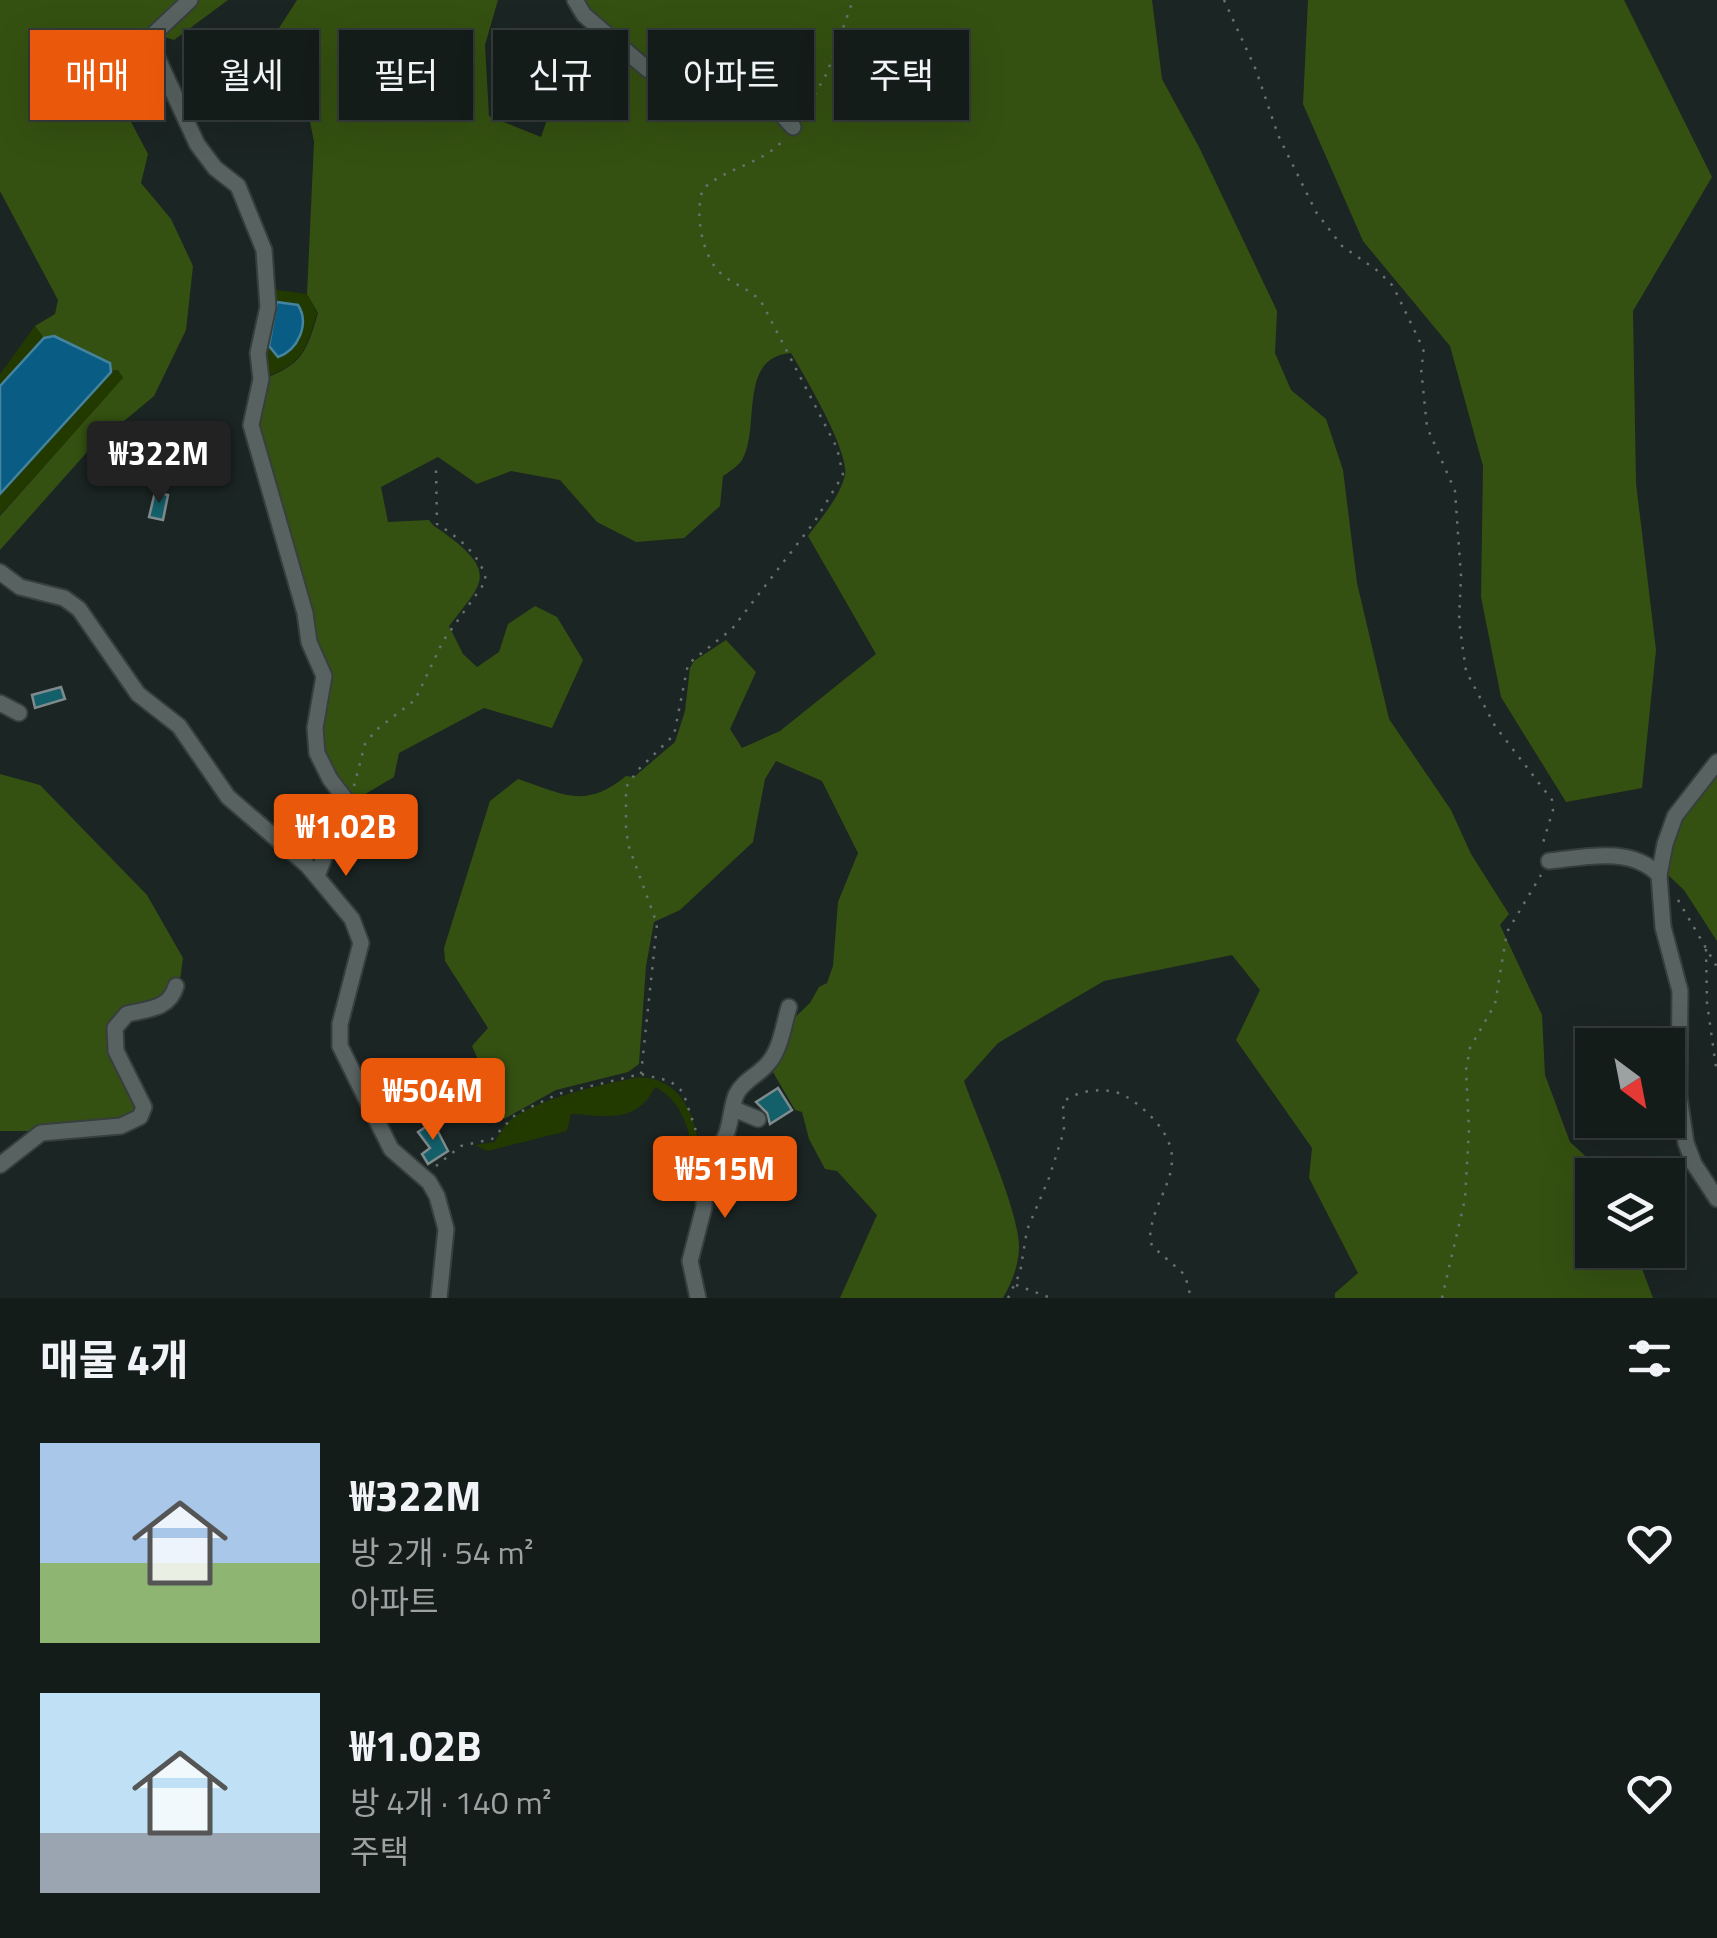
<!DOCTYPE html>
<html lang="ko">
<head>
<meta charset="utf-8">
<style>
  :root { --surface:#141c1a; --page:#212927; --text:#f1f3f6; --muted:#9da1a2; --line:#333a39; --accent:#ea580c }
  body { margin:0; font-family:"Titillium Web","Noto Sans KR",sans-serif; background:var(--page); color:var(--text); height:100vh; display:flex; flex-direction:column; font-size:38px; white-space:nowrap }
  * { box-sizing:border-box; margin:0 }
  p { font-size:32px; color:var(--muted) }
  .icon { flex:none; width:55px; height:55px; fill:none; stroke:currentColor; stroke-width:2; stroke-linecap:round; stroke-linejoin:round }
  .map { position:relative; height:1298px; overflow:hidden }
  .side { display:flex; flex-direction:column; background:var(--surface); flex:1 }
  .side>* { flex:none }
  .hud { position:absolute; left:30px; top:30px; width:1000px; height:90px; display:flex; gap:20px }
  .needle { width:65px; rotate:148deg }
  .tools { position:absolute; left:1575px; top:1028px; display:grid; gap:20px }
  .tools a { display:grid; place-items:center; width:110px; height:110px; border-radius:0px; background:var(--surface); box-shadow:0 10px 40px #0002,0 0 0 2px var(--line); font-size:50px }
  .price { position:absolute; translate:-50% -85px; padding:0 22px; border-radius:10px; background:var(--accent); color:#fff; font-size:32px; line-height:65px; filter:drop-shadow(0 2px 5px #0008) }
  .price::after { content:''; position:absolute; left:50%; top:60px; width:30px; height:22px; margin-left:-15px; background:inherit; clip-path:polygon(0 0,100% 0,50% 100%) }
  .price.current { background:#222; color:#fff }
  ul { padding:0; list-style:none }
  li { display:flex; align-items:center; gap:30px; height:250px; padding:0 40px }
  li span { display:grid; place-items:center; flex:none; width:280px; height:200px; border-radius:0px; color:#555 }
  li>.icon { margin-inline-start:auto }
  span .icon { width:120px; height:120px; fill:#fffc; stroke-width:1 }
  li b { font-size:42px }
  h2 { display:flex; justify-content:space-between; align-items:center; height:120px; padding:0 40px; font-size:42px }
  .pill { padding:0 35px; border-radius:0px; background:var(--surface); box-shadow:0 10px 40px #0002,0 0 0 2px var(--line); font-size:35px; line-height:90px }
  .pill.current { background:var(--accent); color:#fff }
  .map>svg:first-child { display:block }
</style>
</head>
<body>
<div class="map">
<svg width="1717" height="1298" viewBox="0 0 1717 1298">
  <rect width="100%" height="100%" fill="#1b2523"/>
  <!-- green -->
  <g fill="#223900">
    <path d="M270,289L307,294L317,313C305,353 303,362 264,378Z"/>
    <path d="M35,326L44,338L0,386V374Z"/>
    <path d="M118,370L123,379L0,515V494L111,372Z"/>
    <path d="M639,1077C703,1080 702,1158 700,1207L694,1206C697,1169 694,1105 655,1087C637,1124 607,1116 571,1114L567,1131L487,1151L475,1145L494,1142C499,1136 502,1128 508,1122C533,1099 604,1084 639,1077Z"/>
  </g>
  <!-- forest -->
  <g fill="#355111">
    <path d="M0,0H228L174,40C137,28 120,19 96,56L148,154L141,183L171,219L193,266L186,330L154,396L88,451L0,550V516L123,378L118,370L111,371L110,362L54,336L44,338L35,326L55,314L58,300L0,191Z"/>
    <path d="M297,0H498L485,45L489,116L541,137L562,76L590,48L594,18L579,0H1152L1162,79L1199,147L1277,311L1275,353L1291,390L1326,419L1343,470L1357,583L1389,719L1451,810L1471,854L1509,914L1500,925L1542,1015L1545,1075L1570,1142L1606,1175H1592V1250H1635L1653,1298H1335V1293L1358,1273L1309,1178L1312,1148L1236,1040L1260,990L1232,955L1104,981L998,1043L964,1081C978,1121 1018,1208 1019,1246C1019,1265 1012,1282 1003,1298H840L877,1215L837,1171L825,1169L809,1139L802,1112L795,1110L770,1067L789,1023L810,1003L819,987L827,983L833,966L838,902L858,853L822,781L776,761L765,779L753,842L680,910L654,922L646,966L639,1064L628,1072L556,1090L504,1119L472,1046L488,1028L445,961L444,948L490,801L518,779C564,794 584,810 626,776L634,777L675,742L685,711L690,668L694,661L726,640L756,672L730,729L742,748L780,731L876,654L808,536C821,518 840,497 845,475C850,452 804,375 791,353C737,357 761,428 742,460C738,466 729,472 723,476L720,506L684,538L636,542L597,522L560,480L511,471L477,484L438,457L381,487L388,522L429,520C434,528 440,529 447,535C499,574 481,584 449,626L463,654L477,667L499,652L508,624L535,606L557,617L583,660L552,728L484,708L399,753L394,777L362,796L353,794L337,783L318,736L327,684L256,429L264,379C303,363 306,353 318,313L307,294L314,142L305,96L270,42Z"/>
    <path d="M1308,0H1624L1712,177L1633,311L1636,483L1656,650L1642,788L1566,802L1501,697L1481,597L1483,466L1450,346L1363,241L1303,104Z"/>
    <path d="M1717,770V941L1684,890L1669,876L1668,866L1681,818Z"/>
    <path d="M0,774L40,785L147,895L183,958L180,980L173,990L114,1024L139,1102L137,1112L124,1120L28,1131H0Z"/>
  </g>
  <!-- water -->
  <g fill="#095d84" stroke="#46839e" stroke-width="2.5">
    <path d="M277,302L298,305C310,324 298,350 278,357L269,346Z"/>
    <path d="M54,336L110,363L111,372L0,494V386L44,338Z"/>
  </g>
  <!-- building -->
  <g fill="#135f6a" stroke="#7e8a8c" stroke-width="2.5">
    <path d="M155,492L168,495L163,520L149,517Z"/>
    <path d="M61,687L65,699L35,708L32,695Z"/>
    <path d="M778,1088L792,1110L770,1124L767,1113L756,1102Z"/>
    <path d="M433,1122L448,1151L428,1164L422,1154L430,1148L418,1132Z"/>
  </g>
  <g fill="none" stroke-linecap="round" stroke-linejoin="round">
    <defs>
      <g id="minor">
        <path d="M190,0L155,33L151,44L197,144L215,168L238,186L264,250L268,307L258,353L261,379L251,425L305,613L309,642L324,676L315,728L317,753L330,779L346,800L317,876"/>
        <path d="M575,0L584,15L647,69L724,107L743,108L762,101L771,103L793,127"/>
        <path d="M0,572L20,587L64,598L79,609L138,694L179,726L228,797L307,865L352,919L361,943L340,1024V1046L391,1149L429,1182L437,1196L446,1229L439,1298"/>
        <path d="M0,703L19,713"/>
        <path d="M1717,762L1675,816L1665,844L1659,875L1663,927L1680,991L1679,1096L1686,1143L1694,1164L1717,1199"/>
        <path d="M1549,861C1586,857 1631,846 1659,875"/>
        <path d="M734,1109L758,1119"/>
        <path d="M0,1165L41,1133L121,1126L140,1117L144,1107L116,1051L115,1028L127,1014C147,1009 169,1010 176,986"/>
        <path d="M698,1298L690,1261L704,1207L703,1153C734,1147 727,1118 736,1095C743,1080 761,1074 770,1061C781,1047 784,1023 789,1007"/>
      </g>
    </defs>
    <!-- minor casing -->
    <use href="#minor" stroke="#373f3e" stroke-width="19"/>
    <!-- path -->
    <g stroke="#6a7271" stroke-width="2.5" stroke-dasharray="2.5 8" stroke-linecap="butt">
      <path d="M1224,0L1256,70L1278,135L1316,212L1342,246L1378,271L1393,286L1419,340L1424,352L1421,368L1427,427L1455,491L1461,576L1459,621L1466,671L1495,726L1552,800L1553,810L1542,846"/>
      <path d="M804,113L827,73L853,0"/>
      <path d="M354,786L365,744L376,730L415,700L443,641L486,581C482,556 458,537 437,524L436,468"/>
      <path d="M1678,900L1717,967"/>
      <path d="M1706,949L1707,1003L1716,1067"/>
      <path d="M641,1074L657,924L629,847L626,830V787L638,770L674,735L688,664L732,629L815,521L843,475L837,448L763,305C753,290 739,287 725,277C702,261 694,213 703,189C726,167 764,164 784,139"/>
      <path d="M436,1166L461,1146L492,1139L516,1114L558,1094L641,1074L670,1081L683,1092L698,1137"/>
      <path d="M1016,1285L1051,1298"/>
      <path d="M1008,1298L1020,1273L1027,1230L1049,1178L1064,1131L1063,1102C1078,1090 1103,1087 1121,1094C1136,1101 1147,1112 1157,1123C1194,1168 1151,1195 1150,1239L1152,1246L1185,1275L1191,1298"/>
      <path d="M1442,1298L1465,1199L1469,1129L1466,1070L1470,1048L1495,1004L1507,932L1541,875"/>
    </g>
    <!-- minor -->
    <use href="#minor" stroke="#586361" stroke-width="15"/>
  </g>
</svg>
<div class="tools">
<a><svg class="needle" viewBox="-14 -14 28 28"><path d="M0-13l5 13h-10z" fill="#e53935"/><path d="M0 13l5-13h-10z" fill="#9da1a2"/></svg></a>
<a><svg class="icon" aria-label="layers" viewBox="0 0 24 24"><path d="M12 4l9 5-9 5-9-5zM3 14l9 5 9-5"/></svg></a>
</div>
<b class="price current" style="left:159px;top:506px">₩322M</b>
<b class="price" style="left:346px;top:879px">₩1.02B</b>
<b class="price" style="left:433px;top:1143px">₩504M</b>
<b class="price" style="left:725px;top:1221px">₩515M</b>
<div class="hud">
<a class="pill current">매매</a>
<a class="pill">월세</a>
<a class="pill">필터</a>
<a class="pill">신규</a>
<a class="pill">아파트</a>
<a class="pill">주택</a>
</div>
</div>
<section class="side">
<h2>매물 4개<svg class="icon" aria-label="filters" viewBox="0 0 24 24"><path d="M4 7h16M4 17h16"/><circle cx="9" cy="7" r="2"/><circle cx="15" cy="17" r="2"/></svg></h2>
<ul>
<li><span style="background:linear-gradient(#a9c7e8 60%,#8fb573 0)"><svg class="icon" aria-label="home" viewBox="0 0 24 24"><path d="M3 11l9-7 9 7M6 9v11h12V9"/></svg></span><div><b>₩322M</b><p>방 2개 · 54 m²</p><p>아파트</p></div><svg class="icon" aria-label="heart" viewBox="0 0 24 24"><path d="M12 20l-8-8c-3-5 5-10 8-4 3-6 11-1 8 4z"/></svg></li>
<li><span style="background:linear-gradient(#bfe0f5 70%,#9aa5b1 0)"><svg class="icon" aria-label="home" viewBox="0 0 24 24"><path d="M3 11l9-7 9 7M6 9v11h12V9"/></svg></span><div><b>₩1.02B</b><p>방 4개 · 140 m²</p><p>주택</p></div><svg class="icon" aria-label="heart" viewBox="0 0 24 24"><path d="M12 20l-8-8c-3-5 5-10 8-4 3-6 11-1 8 4z"/></svg></li>
</ul>
</section>
</body>
</html>
